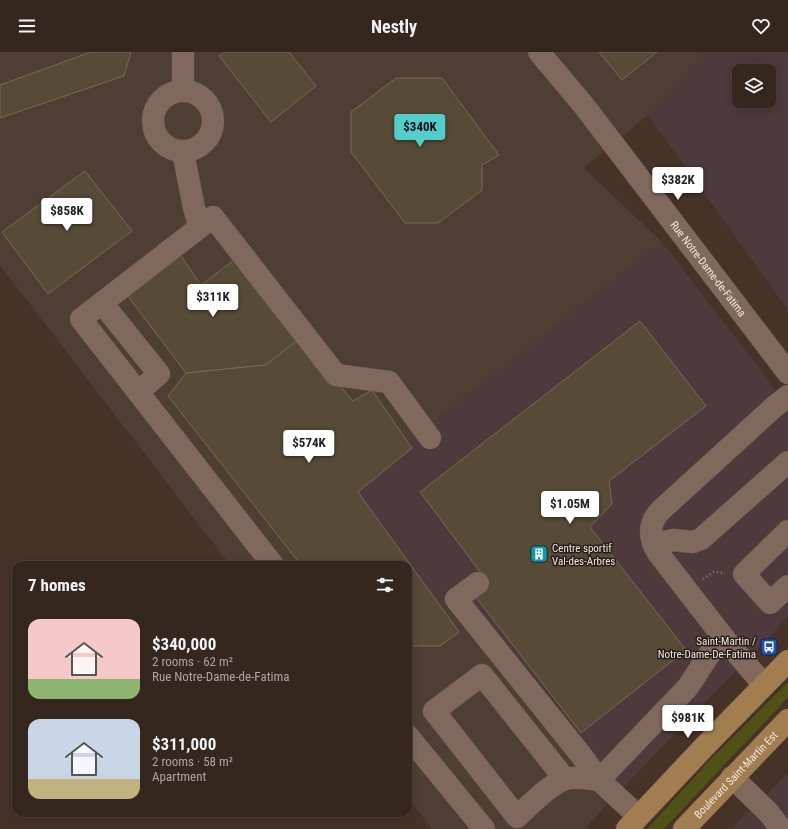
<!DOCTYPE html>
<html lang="en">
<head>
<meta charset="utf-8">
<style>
  :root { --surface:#35261e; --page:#40322b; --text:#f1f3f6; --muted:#aaa5a4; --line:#4f433c; --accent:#52cdcc }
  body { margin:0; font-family:"Roboto Condensed",sans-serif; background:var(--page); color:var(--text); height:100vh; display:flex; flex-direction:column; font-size:15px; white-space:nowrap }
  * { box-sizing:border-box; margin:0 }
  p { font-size:13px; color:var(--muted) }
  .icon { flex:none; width:22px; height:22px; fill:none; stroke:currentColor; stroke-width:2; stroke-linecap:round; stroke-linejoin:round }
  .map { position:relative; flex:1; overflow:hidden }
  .side { position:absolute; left:12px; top:509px; width:400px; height:256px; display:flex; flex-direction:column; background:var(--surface); border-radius:12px; box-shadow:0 2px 10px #0003,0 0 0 1px var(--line) }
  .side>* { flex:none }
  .controls { position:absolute; left:732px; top:12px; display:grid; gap:8px }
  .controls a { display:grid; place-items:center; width:44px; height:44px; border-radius:8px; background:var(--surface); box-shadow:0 2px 10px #0003,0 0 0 1px var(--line); font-size:20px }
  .price { position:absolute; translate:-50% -34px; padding:0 9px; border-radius:4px; background:#fff; color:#222; font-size:13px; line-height:26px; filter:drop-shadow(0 1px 2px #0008) }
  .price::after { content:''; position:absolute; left:50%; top:24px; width:12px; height:9px; margin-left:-6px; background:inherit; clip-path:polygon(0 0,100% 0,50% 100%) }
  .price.active { background:var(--accent); color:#111 }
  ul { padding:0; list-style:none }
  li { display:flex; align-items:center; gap:12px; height:100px; padding:0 16px }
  li span { display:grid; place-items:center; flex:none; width:112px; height:80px; border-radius:12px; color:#555 }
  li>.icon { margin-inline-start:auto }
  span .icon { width:48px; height:48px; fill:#fffc; stroke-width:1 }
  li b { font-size:17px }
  h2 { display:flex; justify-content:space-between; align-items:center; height:48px; padding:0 16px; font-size:17px }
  header { display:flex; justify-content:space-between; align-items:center; height:52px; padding:0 16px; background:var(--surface); font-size:18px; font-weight:700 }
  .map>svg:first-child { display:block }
</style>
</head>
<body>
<header><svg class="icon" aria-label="menu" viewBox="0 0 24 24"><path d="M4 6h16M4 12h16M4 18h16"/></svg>Nestly<svg class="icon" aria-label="heart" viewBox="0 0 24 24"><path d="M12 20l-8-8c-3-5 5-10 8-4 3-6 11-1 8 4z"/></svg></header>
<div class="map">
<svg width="788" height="777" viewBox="0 0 788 777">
  <rect width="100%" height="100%" fill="#473228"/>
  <!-- commercial -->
  <g fill="#4e393d" fill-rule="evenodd">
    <path d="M706,0H788V258L648,63ZM739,19H769V49H739Z"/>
    <path d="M662,190L788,354V565L610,749L348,438Z"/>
    <path d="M788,721V777H732L743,765Z"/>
  </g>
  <!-- industrial -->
  <path fill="#4f3e34" d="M0,0H706L648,63L584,116L662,190L348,438L610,749L585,777H432L408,746V513H230L0,213Z"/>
  <!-- green -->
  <path fill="#505116" d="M788,630V645L780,654L664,777H647L709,709Z"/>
  <!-- building -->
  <g fill="#574b37" stroke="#766954">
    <path d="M91,0H131L124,24L0,66V33Z"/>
    <path d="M225,0H289L316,34L271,70L219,4Z"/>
    <path d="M599,0H657L622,28Z"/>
    <path d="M396,26H442L499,103L482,113V138L438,171H405L351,100V60Z"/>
    <path d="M85,119L132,179L48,242L2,180Z"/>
    <path d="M179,201L201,233L238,205L299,287L266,313L186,321L127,243Z"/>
    <path d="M640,269L706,354L609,429L612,452L590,475L686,598L581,681L474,543L487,529L420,440Z"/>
    <path d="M299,287L353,349L372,338L412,396L358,440L459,580L440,594H408V513H301L168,344L186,321L266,313Z"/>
  </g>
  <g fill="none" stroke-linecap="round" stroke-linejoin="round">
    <defs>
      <g id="minor">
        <path d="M183,0V39"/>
        <path id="s1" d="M539,0L585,55L788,321"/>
        <circle cx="183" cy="69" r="30"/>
        <path d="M183,100L194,156L200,175"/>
        <path d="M102,251L159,322L138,340"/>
        <path d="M788,479L744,522L770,551L788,534"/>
        <path d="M654,493L673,488L693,490L701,487L788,410"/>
        <path d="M273,513L81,267L213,165L336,323L389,330L430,386"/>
        <path d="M478,531L456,547L581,703L599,728"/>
        <path d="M764,633L727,590L658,501C649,486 648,472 660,459L774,355L788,344"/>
        <path d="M408,684L484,777"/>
        <path d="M732,725L769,761L781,777"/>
        <path d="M565,727L482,623L434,659L517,765C530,753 553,728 570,726C579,725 590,727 599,728"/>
        <path d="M638,764L599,728L688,635L712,598L724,586"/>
      </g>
      <g id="major">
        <path d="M627,777L704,695L788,609"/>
        <path id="s2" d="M684,777L788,668"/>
      </g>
    </defs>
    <!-- minor casing -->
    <use href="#minor" stroke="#604f46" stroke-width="23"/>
    <!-- major casing -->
    <use href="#major" stroke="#604f46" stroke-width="23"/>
    <!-- path -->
    <path stroke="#8d7b72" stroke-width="2.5" stroke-dasharray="1 3" stroke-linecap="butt" d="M703,527L713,520L725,521"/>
    <!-- minor -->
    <use href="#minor" stroke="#80685d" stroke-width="22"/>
    <!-- major -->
    <use href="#major" stroke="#a27d50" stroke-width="22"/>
  </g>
  <!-- icons -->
  <defs>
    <symbol id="building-square" viewBox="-11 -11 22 22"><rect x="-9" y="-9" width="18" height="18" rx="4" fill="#0f9aa8" stroke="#261d18"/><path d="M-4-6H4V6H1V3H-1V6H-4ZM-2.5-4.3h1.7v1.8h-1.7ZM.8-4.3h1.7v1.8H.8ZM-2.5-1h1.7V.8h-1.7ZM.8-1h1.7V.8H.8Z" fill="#fff"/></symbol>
    <symbol id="bus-square" viewBox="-11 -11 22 22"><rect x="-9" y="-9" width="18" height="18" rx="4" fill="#1a4fb4" stroke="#261d18"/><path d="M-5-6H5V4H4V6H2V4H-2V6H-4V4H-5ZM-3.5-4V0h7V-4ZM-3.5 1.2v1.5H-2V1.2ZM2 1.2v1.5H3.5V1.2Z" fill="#fff"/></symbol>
  </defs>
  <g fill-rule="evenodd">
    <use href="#building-square" x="529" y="492" width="20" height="20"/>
    <use href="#bus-square" x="759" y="585" width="20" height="20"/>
  </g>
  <g text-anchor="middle" stroke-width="3" stroke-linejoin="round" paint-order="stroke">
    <!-- street labels -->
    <g font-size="11" fill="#f3e5de" stroke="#261d18">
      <text dy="4" stroke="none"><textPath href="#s1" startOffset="275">Rue Notre-Dame-de-Fatima</textPath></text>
      <text dy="4" stroke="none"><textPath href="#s2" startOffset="75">Boulevard Saint-Martin Est</textPath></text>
    </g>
    <!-- poi labels -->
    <g font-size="11" fill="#f3e5de" stroke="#261d18" text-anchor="start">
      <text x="552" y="500">Centre sportif<tspan x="552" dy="13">Val-des-Arbres</tspan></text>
      <text x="756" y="593" text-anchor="end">Saint-Martin /<tspan x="756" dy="13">Notre-Dame-De-Fatima</tspan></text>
    </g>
  </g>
</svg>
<div class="controls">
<a><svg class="icon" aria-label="layers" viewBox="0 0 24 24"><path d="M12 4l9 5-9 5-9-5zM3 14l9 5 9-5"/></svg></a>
</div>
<b class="price active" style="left:420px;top:96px">$340K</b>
<b class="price" style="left:678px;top:149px">$382K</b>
<b class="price" style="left:67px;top:180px">$858K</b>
<b class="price" style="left:213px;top:266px">$311K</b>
<b class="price" style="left:309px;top:412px">$574K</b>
<b class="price" style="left:570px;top:473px">$1.05M</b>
<b class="price" style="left:688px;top:687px">$981K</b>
<section class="side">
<h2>7 homes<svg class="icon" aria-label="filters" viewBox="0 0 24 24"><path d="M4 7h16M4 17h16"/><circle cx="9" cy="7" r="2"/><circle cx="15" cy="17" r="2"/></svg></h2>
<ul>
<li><span style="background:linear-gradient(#f6c9c9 75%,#8fb573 0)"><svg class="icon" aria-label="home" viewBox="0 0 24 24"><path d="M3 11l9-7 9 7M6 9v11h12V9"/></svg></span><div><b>$340,000</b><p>2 rooms · 62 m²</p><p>Rue Notre-Dame-de-Fatima</p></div></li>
<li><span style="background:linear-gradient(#c9d6e8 75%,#c2b280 0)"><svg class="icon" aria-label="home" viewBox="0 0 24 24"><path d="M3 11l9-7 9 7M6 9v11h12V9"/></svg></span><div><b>$311,000</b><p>2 rooms · 58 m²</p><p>Apartment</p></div></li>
</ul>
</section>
</div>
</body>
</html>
